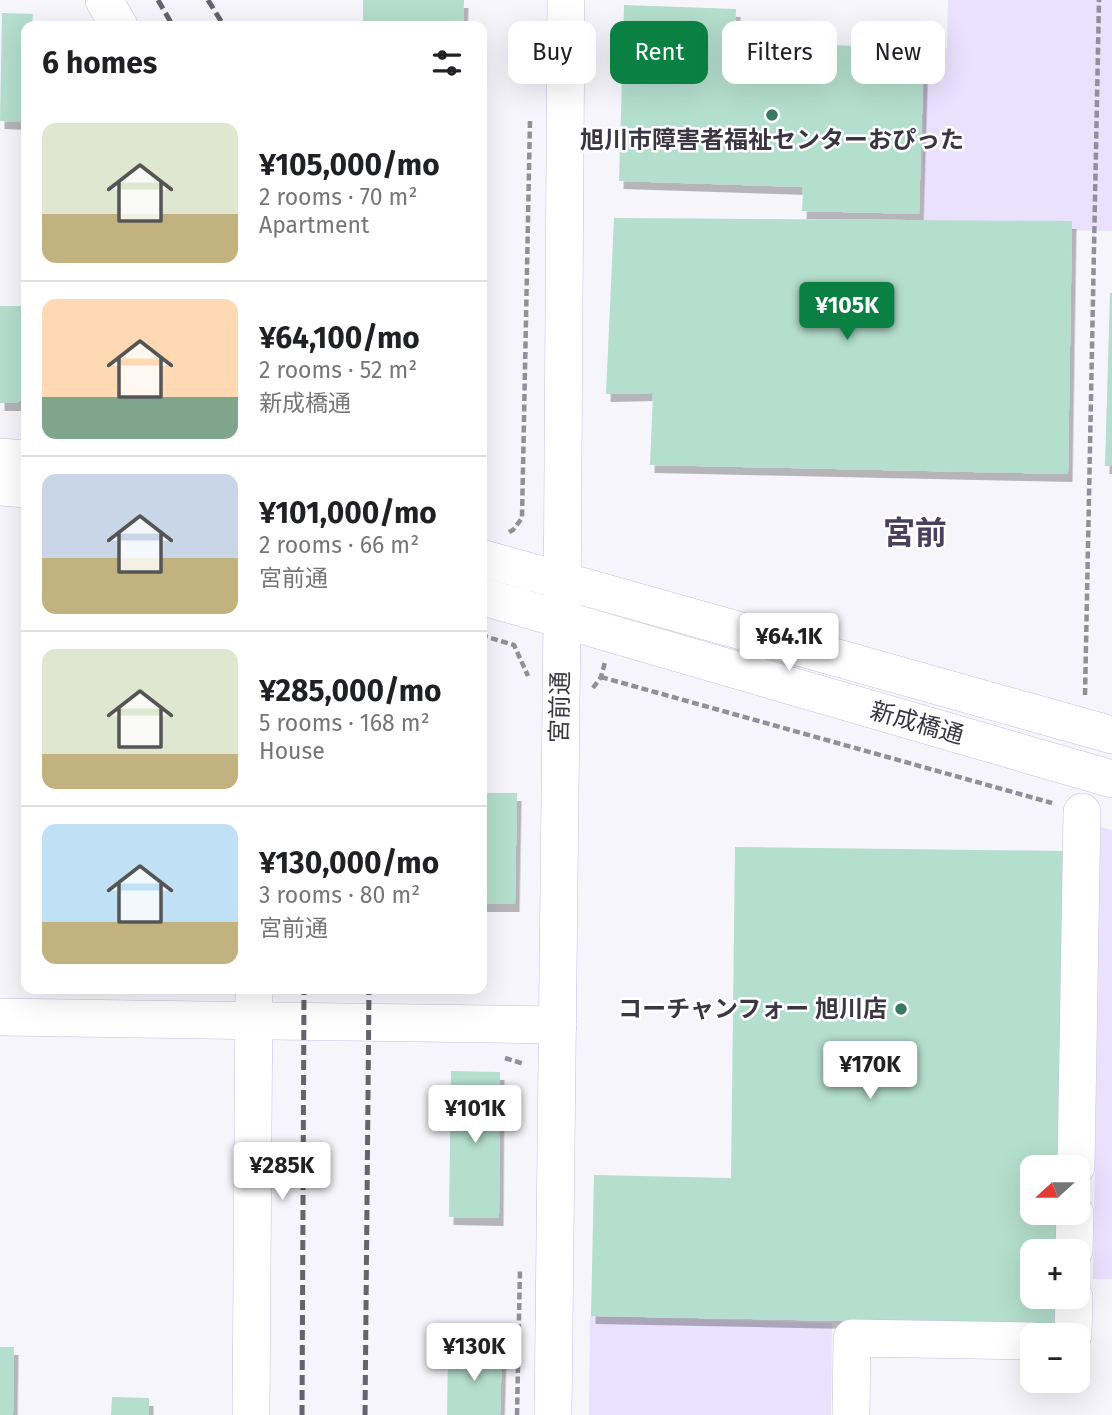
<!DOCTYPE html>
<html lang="en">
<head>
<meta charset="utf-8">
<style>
  :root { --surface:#fff; --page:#f2f2f2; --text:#202124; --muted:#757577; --line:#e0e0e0; --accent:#0b8043 }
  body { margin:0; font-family:"Fira Sans","Noto Sans JP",sans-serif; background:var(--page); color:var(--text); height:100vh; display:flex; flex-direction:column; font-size:26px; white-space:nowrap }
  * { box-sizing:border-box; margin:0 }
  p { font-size:23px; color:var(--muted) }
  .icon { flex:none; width:38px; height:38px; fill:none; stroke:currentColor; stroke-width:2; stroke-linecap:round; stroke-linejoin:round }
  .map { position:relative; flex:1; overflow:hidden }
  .panel { position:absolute; left:21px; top:21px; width:466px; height:973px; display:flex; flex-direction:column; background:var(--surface); border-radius:14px; box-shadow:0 7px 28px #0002 }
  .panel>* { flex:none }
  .hud { position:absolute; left:508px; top:21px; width:499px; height:63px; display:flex; gap:14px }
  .needle { width:46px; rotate:249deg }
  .fabs { position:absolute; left:1020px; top:1155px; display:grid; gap:14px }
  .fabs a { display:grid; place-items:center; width:70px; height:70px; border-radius:14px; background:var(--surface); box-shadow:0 7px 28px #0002; font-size:35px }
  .price { position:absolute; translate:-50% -60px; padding:0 16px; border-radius:7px; background:#fff; color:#222; font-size:23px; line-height:46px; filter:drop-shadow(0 2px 4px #0008) }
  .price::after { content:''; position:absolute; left:50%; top:42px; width:21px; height:16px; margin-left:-10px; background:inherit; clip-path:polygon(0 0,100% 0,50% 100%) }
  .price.active { background:var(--accent); color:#fff }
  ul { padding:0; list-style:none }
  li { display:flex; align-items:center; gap:21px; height:175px; padding:0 21px }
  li+li { border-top:2px solid var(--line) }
  li span { display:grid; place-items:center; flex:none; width:196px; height:140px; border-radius:14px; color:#555 }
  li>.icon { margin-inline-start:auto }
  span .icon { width:84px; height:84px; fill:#fffc; stroke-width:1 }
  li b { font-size:30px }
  h2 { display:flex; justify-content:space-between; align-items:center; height:84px; padding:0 21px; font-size:30px }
  .pill { padding:0 24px; border-radius:14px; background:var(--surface); box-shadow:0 7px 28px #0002; font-size:24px; line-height:63px }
  .pill.active { background:var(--accent); color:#fff }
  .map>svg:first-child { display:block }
</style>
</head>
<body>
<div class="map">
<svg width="1112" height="1415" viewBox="0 0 1112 1415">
  <defs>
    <filter id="shadow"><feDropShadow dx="4.5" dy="8" stdDeviation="0" flood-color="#0004"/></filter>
  </defs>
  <rect width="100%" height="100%" fill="#f7f5fc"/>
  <!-- green -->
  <g fill="#e9e1fd">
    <path d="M948,0H1112V231L923,228L924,48H947Z"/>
    <path d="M1101,827L1112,830V1279H1093Z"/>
    <path d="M590,1316L832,1323L831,1415H589Z"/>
  </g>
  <!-- building -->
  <g fill="#b4decd" filter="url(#shadow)">
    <path d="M363,0H464L463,26H363Z"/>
    <path d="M624,5L736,9L735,42L924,48L919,214L802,211L803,187L619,181Z"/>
    <path d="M2,13L33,14L32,26H26V122L0,121Z"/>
    <path d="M614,218L1072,221L1068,474L650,465L653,393L606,394Z"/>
    <path d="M1110,293H1112V466H1105Z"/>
    <path d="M0,306H26V398L16,403H0Z"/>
    <path d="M481,793H517L515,904H481Z"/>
    <path d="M735,847L1070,851L1065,1167H1032V1213H1065L1064,1251H1032V1297H1063V1325L591,1316L594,1175L731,1178Z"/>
    <path d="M451,1071L500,1072L499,1218L449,1217Z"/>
    <path d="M0,1347H14L13,1415H0Z"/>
    <path d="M448,1351L502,1352L500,1415H447Z"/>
    <path d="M112,1397L149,1398V1415H111Z"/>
  </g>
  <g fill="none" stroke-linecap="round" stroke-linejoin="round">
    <defs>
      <g id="minor">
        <path d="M104,0L119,26"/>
        <path d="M0,457L26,459"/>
        <path d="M0,487L26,489"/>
        <path d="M481,558L1112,735"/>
        <path d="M481,596L1112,779"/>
        <path d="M0,1017L558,1025"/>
        <path d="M1076,1167L1082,812"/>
        <path d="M1074,1251L1075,1213"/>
        <path d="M1073,1335L1074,1297"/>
        <path d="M251,1415L254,989"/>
        <path d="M553,1415L562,619L566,0"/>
        <path d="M851,1415L852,1338L1032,1341"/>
      </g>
    </defs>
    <!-- minor casing -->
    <use href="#minor" stroke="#c7bddf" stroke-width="38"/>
    <!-- path -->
    <g stroke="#928f9a" stroke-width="4.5" stroke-dasharray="7 3.5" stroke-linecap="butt">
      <path d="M509,532L513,530L522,518L530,120"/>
      <path d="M481,635L514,645L528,676"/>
      <path d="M601,677L1052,803"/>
      <path d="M593,688L601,677L605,662"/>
      <path d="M1085,695L1099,0"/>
      <path d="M505,1058L524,1064"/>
      <path d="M517,1415L520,1269"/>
    </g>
    <!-- minor -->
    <use href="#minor" stroke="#fff" stroke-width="37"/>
    <!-- rail -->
    <g stroke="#66626e" stroke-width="5" stroke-dasharray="10 5" stroke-linecap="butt">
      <path d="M158,0L173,26"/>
      <path d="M208,0L224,26"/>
      <path d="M302,1415L304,989"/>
      <path d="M365,1415L369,989"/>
    </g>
  </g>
  <!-- markers -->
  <g fill="#3c7965" stroke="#fff" stroke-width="2.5">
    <circle cx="772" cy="115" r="7"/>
    <circle cx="901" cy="1009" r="7"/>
  </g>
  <g text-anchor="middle" stroke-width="5" stroke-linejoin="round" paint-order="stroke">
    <!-- poi labels -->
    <g font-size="24" font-weight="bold" fill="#3a3644" stroke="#fff">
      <text x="772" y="148">旭川市障害者福祉センターおぴった</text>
      <text x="887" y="1017" text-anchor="end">コーチャンフォー 旭川店</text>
    </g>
    <!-- street labels -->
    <g font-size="24" fill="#3a3644" stroke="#fff">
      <text transform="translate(560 707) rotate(-89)" y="8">宮前通</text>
      <text transform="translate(917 723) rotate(16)" y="8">新成橋通</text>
    </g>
    <!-- district labels -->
    <g font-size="32" font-weight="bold" fill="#49405d" stroke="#fff">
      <text x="915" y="544">宮前</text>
    </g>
  </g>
</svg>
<div class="fabs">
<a><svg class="needle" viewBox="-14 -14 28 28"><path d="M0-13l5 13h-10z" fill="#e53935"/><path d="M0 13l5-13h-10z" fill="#757577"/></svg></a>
<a>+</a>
<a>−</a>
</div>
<b class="price active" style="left:847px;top:342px">¥105K</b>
<b class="price" style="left:789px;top:673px">¥64.1K</b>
<b class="price" style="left:870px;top:1101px">¥170K</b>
<b class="price" style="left:475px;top:1145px">¥101K</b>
<b class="price" style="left:282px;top:1202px">¥285K</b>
<b class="price" style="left:474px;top:1383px">¥130K</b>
<div class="hud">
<a class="pill">Buy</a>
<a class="pill active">Rent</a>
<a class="pill">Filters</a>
<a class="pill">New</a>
</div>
<section class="panel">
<h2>6 homes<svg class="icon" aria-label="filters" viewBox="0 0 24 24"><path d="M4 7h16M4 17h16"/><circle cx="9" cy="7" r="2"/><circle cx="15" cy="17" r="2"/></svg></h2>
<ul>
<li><span style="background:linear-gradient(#dfe7d0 65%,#c2b280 0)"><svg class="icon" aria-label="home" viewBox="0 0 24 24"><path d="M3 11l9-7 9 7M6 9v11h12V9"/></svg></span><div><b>¥105,000/mo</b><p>2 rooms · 70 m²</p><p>Apartment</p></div></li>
<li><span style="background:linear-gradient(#ffd9b3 70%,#7fa58c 0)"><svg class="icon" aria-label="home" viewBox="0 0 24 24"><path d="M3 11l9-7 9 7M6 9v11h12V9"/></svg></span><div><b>¥64,100/mo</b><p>2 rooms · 52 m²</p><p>新成橋通</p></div></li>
<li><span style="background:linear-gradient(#c9d6e8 60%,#c2b280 0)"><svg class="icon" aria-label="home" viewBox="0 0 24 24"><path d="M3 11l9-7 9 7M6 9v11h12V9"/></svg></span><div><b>¥101,000/mo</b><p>2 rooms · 66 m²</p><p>宮前通</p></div></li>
<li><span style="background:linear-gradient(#dfe7d0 75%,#c2b280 0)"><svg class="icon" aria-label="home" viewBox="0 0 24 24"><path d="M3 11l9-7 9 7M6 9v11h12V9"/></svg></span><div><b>¥285,000/mo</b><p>5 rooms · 168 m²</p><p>House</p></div></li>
<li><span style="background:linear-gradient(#bfe0f5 70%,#c2b280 0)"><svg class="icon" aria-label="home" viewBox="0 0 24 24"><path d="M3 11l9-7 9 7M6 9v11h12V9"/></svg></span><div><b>¥130,000/mo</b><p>3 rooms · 80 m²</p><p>宮前通</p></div></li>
</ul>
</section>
</div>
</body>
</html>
